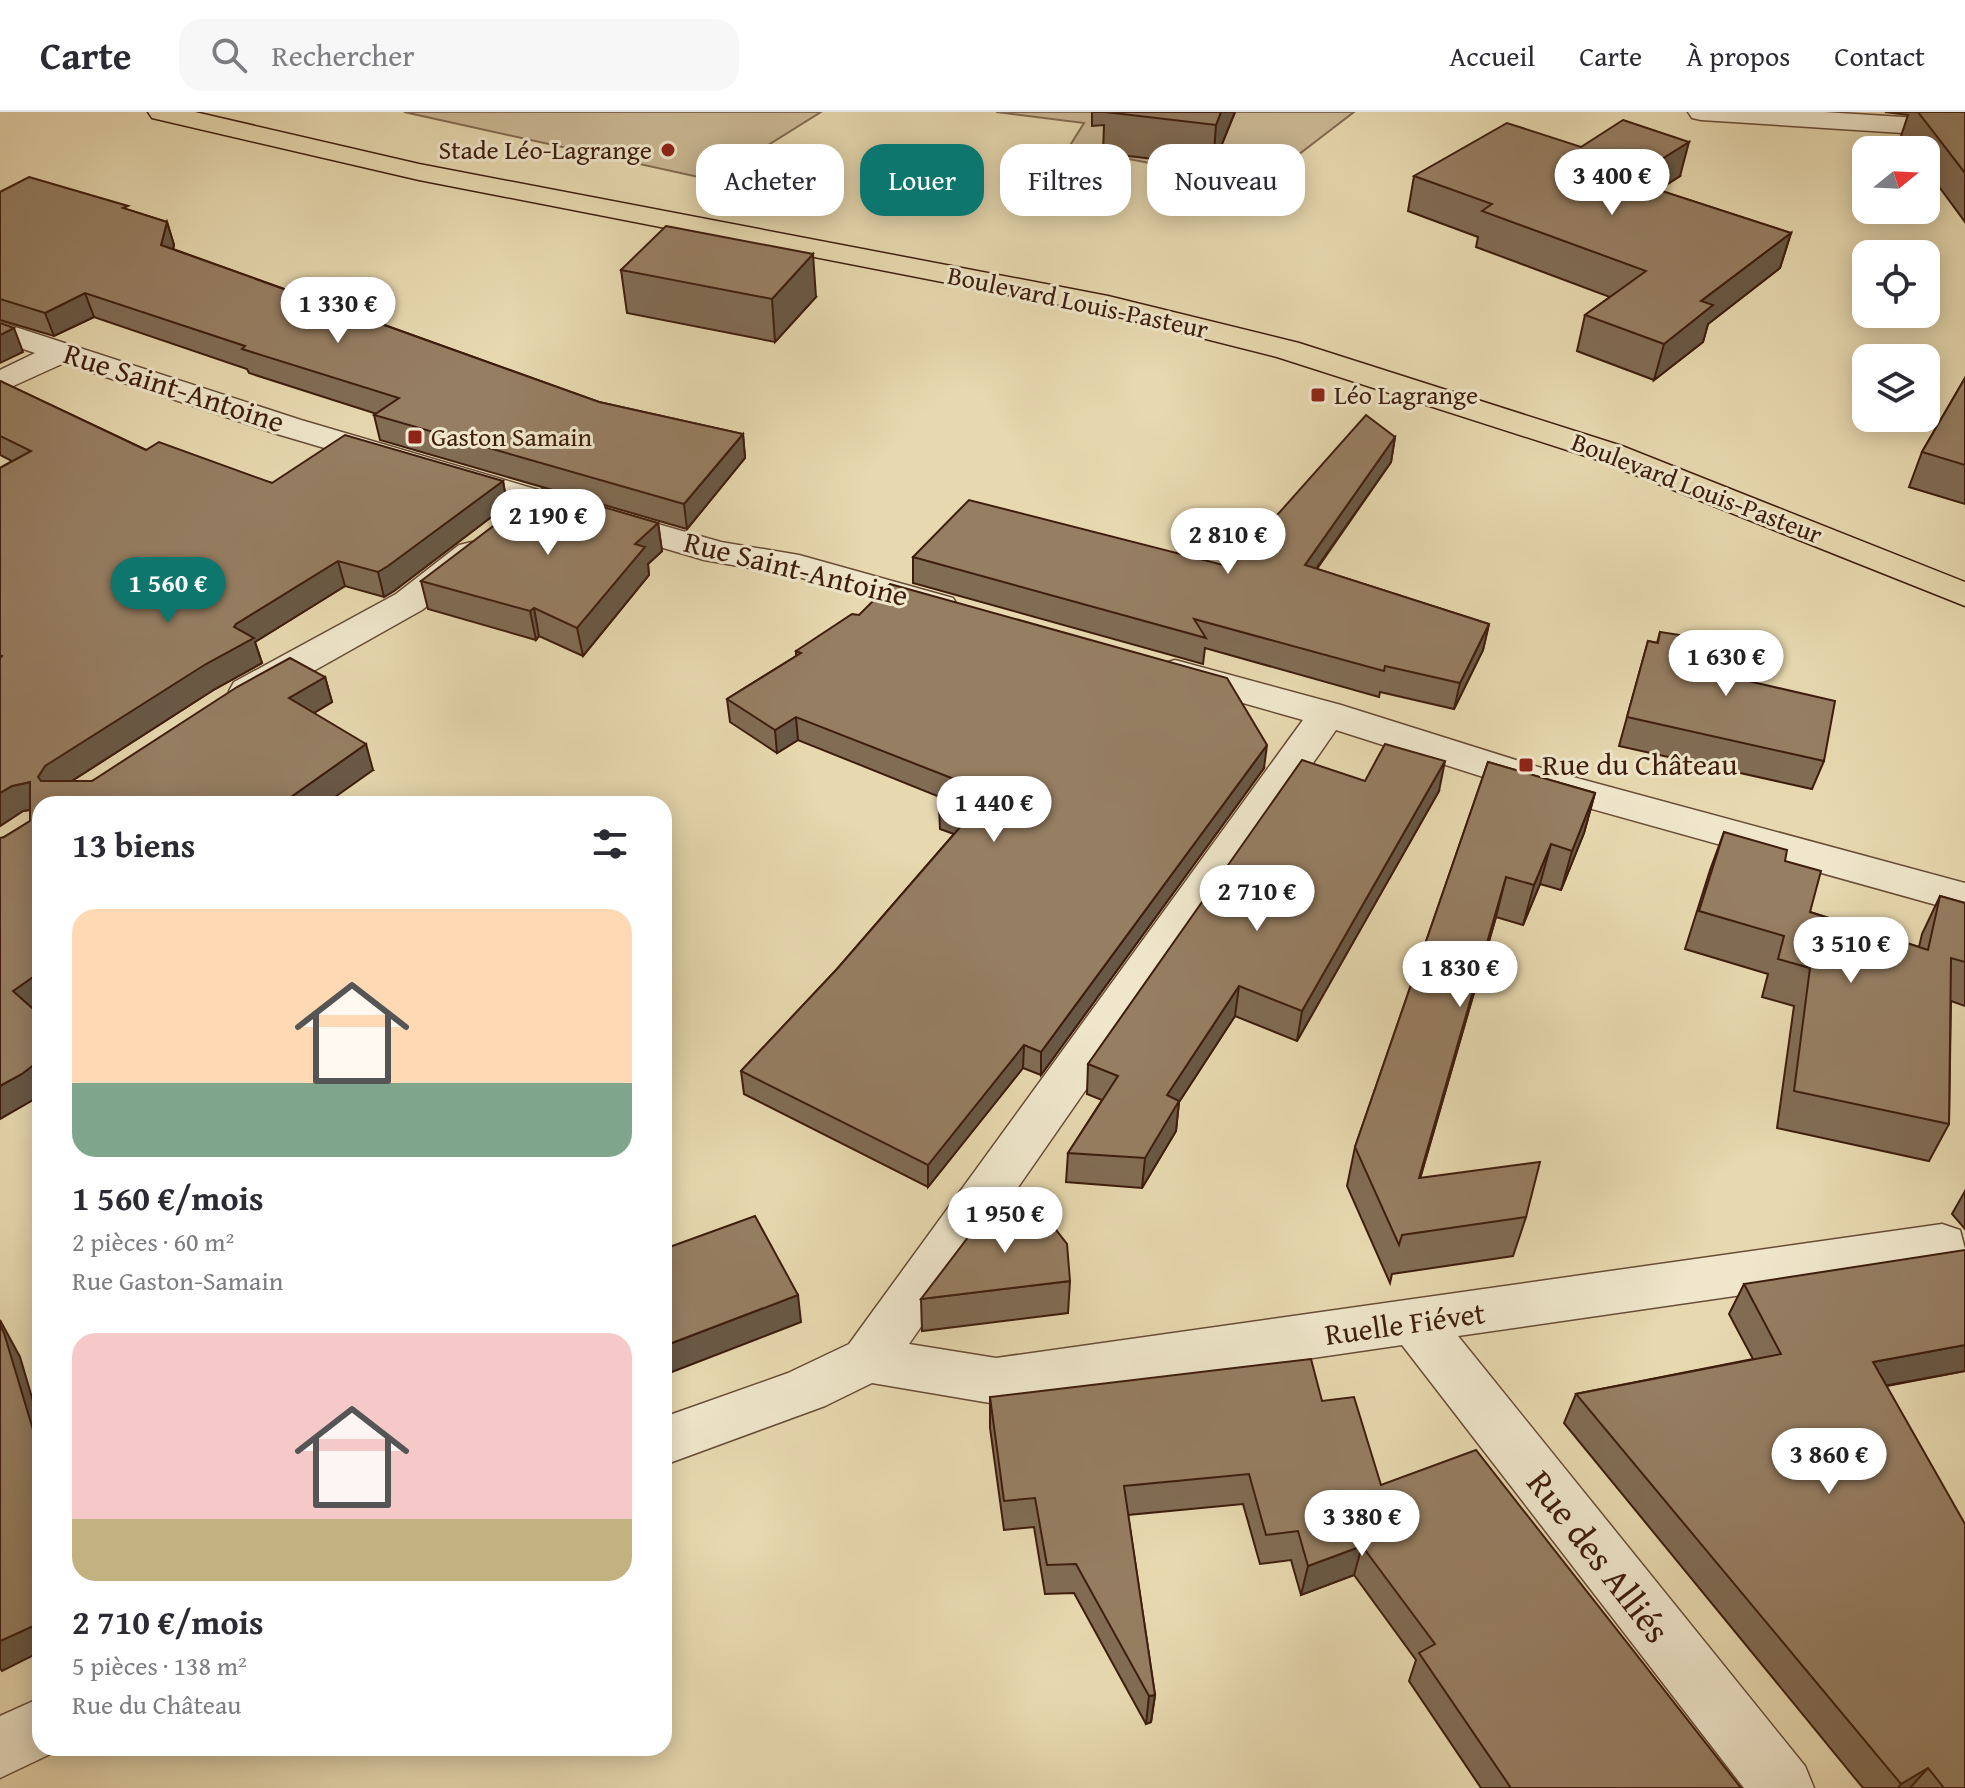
<!DOCTYPE html>
<html lang="fr">
<head>
<meta charset="utf-8">
<style>
  :root { --surface:#fff; --page:#f7f7f7; --text:#2b2b33; --muted:#7c7c81; --line:#e1e1e2; --accent:#0f766e }
  body { margin:0; font-family:"Gentium Book Plus",serif; background:var(--page); color:var(--text); height:100vh; display:flex; flex-direction:column; font-size:30px; white-space:nowrap }
  * { box-sizing:border-box; margin:0 }
  p { font-size:26px; color:var(--muted) }
  .icon { flex:none; width:44px; height:44px; fill:none; stroke:currentColor; stroke-width:2; stroke-linecap:round; stroke-linejoin:round }
  .map { position:relative; flex:1; overflow:hidden }
  .sheet { position:absolute; left:32px; top:684px; width:640px; height:960px; display:flex; flex-direction:column; background:var(--surface); border-radius:24px; box-shadow:0 4px 20px #0003 }
  .sheet>* { flex:none }
  .hud { position:absolute; left:696px; top:32px; width:760px; height:72px; display:flex; gap:16px }
  .needle { width:52px; rotate:72deg }
  .buttons { position:absolute; left:1852px; top:24px; display:grid; gap:16px }
  .buttons a { display:grid; place-items:center; width:88px; height:88px; border-radius:16px; background:var(--surface); box-shadow:0 4px 20px #0003; font-size:40px }
  .price { position:absolute; translate:-50% -68px; padding:0 18px; border-radius:28px; background:#fff; color:#222; font-size:26px; line-height:52px; filter:drop-shadow(0 2px 4px #0008) }
  .price::after { content:''; position:absolute; left:50%; top:48px; width:24px; height:18px; margin-left:-12px; background:inherit; clip-path:polygon(0 0,100% 0,50% 100%) }
  .price.on { background:var(--accent); color:#fff }
  ul { padding:0; list-style:none }
  li { display:grid; align-content:center; gap:16px; height:424px; padding:0 40px }
  li span { display:grid; place-items:center; height:248px; border-radius:24px; color:#555 }
  li>.icon { margin-inline-start:auto }
  span .icon { width:144px; height:144px; fill:#fffc; stroke-width:1 }
  li b { font-size:34px }
  h2 { display:flex; justify-content:space-between; align-items:center; height:96px; padding:0 40px; font-size:34px }
  .pill { padding:0 28px; border-radius:24px; background:var(--surface); box-shadow:0 4px 20px #0003; font-size:28px; line-height:72px }
  .pill.on { background:var(--accent); color:#fff }
  header { display:flex; align-items:center; gap:48px; box-sizing:border-box; height:112px; padding:0 40px; background:var(--surface); border-bottom:2px solid var(--line) }
  header strong { font-size:38px }
  nav { display:flex; gap:44px; margin-inline-start:auto; font-size:28px }
  .search { width:560px; height:72px; background:var(--page); display:flex; align-items:center; gap:20px; box-sizing:border-box; padding:0 28px; border-radius:24px; color:var(--muted); font-size:30px }
  .map>svg:first-child { display:block }
</style>
</head>
<body>
<header>
<strong>Carte</strong>
<div class="search"><svg class="icon" aria-label="search" viewBox="0 0 24 24"><circle cx="10" cy="10" r="6"/><path d="M15 15l6 6"/></svg>Rechercher</div>
<nav><a>Accueil</a><a>Carte</a><a>À propos</a><a>Contact</a></nav>
</header>
<div class="map">
<svg width="1965" height="1676" viewBox="0 0 1965 1676">
  <rect width="100%" height="100%" fill="#e7d8af"/>
  <filter id="stains"><feTurbulence type="fractalNoise" baseFrequency=".0025" numOctaves="4"/><feColorMatrix values="0 0 0 0 .2 0 0 0 0 .09 0 0 0 0 .02 0 0 0 .5 -.17"/></filter>
  <radialGradient id="worn" r=".72"><stop offset=".6" stop-color="#630" stop-opacity="0"/><stop offset="1" stop-color="#630" stop-opacity=".3"/></radialGradient>
  <!-- green -->
  <g fill="#cab894" stroke="#846a51" stroke-width="2">
    <path d="M404,0H821L712,68Z"/>
    <path d="M996,0H1354L1259,73L1069,35L1084,11Z"/>
  </g>
  <g fill="none" stroke-linecap="round" stroke-linejoin="round">
    <defs>
      <g id="minor">
        <path d="M1688,0H1824L1965,9V25L1701,8L1692,6Z"/>
        <path d="M0,210L301,308L552,382L721,430L799,443L953,486L958,494L953,502L940,505L795,464L704,448L528,396L277,322L64,251L0,280V258L35,241L0,229Z"/>
        <path d="M472,430L485,433L490,441L485,449L422,498L262,588L248,591L234,588L229,579L234,570L396,482L459,433Z"/>
        <path d="M1175,548L1341,593L1551,659L1965,771V801L1524,678L1336,618L909,1232L996,1246L1942,1112L1960,1118L1965,1137L1960,1148L1942,1154L1458,1224L1805,1654L1814,1676H1744L1402,1233L996,1292L872,1271L825,1294L664,1353V1305L788,1261L849,1232L1303,608L1162,568L1156,560L1162,552Z"/>
        <path d="M40,1586V1636L61,1637L0,1666V1604Z"/>
      </g>
      <path id="major" d="M148,0H195L419,52L1108,184L1299,231L1622,334L1965,470V494L1598,348L1277,245L1107,202L419,68L152,6Z"/>
    </defs>
    <!-- minor casing -->
    <use href="#minor" stroke="#684c36" stroke-width="3"/>
    <!-- major casing -->
    <use href="#major" stroke="#3e1d0e" stroke-width="3"/>
    <!-- minor -->
    <use href="#minor" fill="#efe6cb" fill-rule="evenodd"/>
    <!-- major -->
    <use href="#major" fill="#e7d8af" fill-rule="evenodd"/>
  </g>
  <!-- wall -->
  <g fill="#816c54" stroke="#3e1d0e" stroke-width="2">
    <path d="M1092,0H1235L1213,54L1103,41L1104,13L1092,14Z"/>
    <path d="M1885,0H1965V110L1926,57V38H1912L1901,24L1908,3Z"/>
    <path d="M1581,35L1680,64L1658,78L1791,121L1780,156L1708,212L1703,230L1654,268L1577,239L1585,203L1610,185L1476,135L1478,125L1408,99L1414,64Z"/>
    <path d="M0,80L129,98L167,110L174,133L173,137L599,290L743,322L745,346L687,417L380,328L374,303L377,302L249,261L247,257L94,205L54,224L0,208Z"/>
    <path d="M621,158L816,185L775,230L627,201Z"/>
    <path d="M1965,266V392L1909,375L1922,340Z"/>
    <path d="M0,269L146,338L272,371L503,369L507,393L394,479L384,485L345,474L255,530L262,551L215,577L72,669H92L325,565L332,590L314,601L373,658L40,692V895L35,898V987L4,725L30,709V698L23,699L0,714V356L12,349L0,343Z"/>
    <path d="M1395,325L1391,350L1317,457L1489,512L1483,538L1454,597L1380,580L1379,585L1205,536L1203,552L913,471V445L1231,455Z"/>
    <path d="M658,411L662,439L648,452L649,463L583,544L539,524L536,528L428,497L421,469Z"/>
    <path d="M1660,520L1748,569L1824,649L1812,677L1619,634L1648,529L1657,531Z"/>
    <path d="M796,539L1264,656L1041,963L1023,956L928,1075L744,982L741,959L837,857L954,722L940,717L939,693L945,687L798,628L777,641L730,610L727,587L796,544Z"/>
    <path d="M1488,650L1595,681L1584,721L1561,778L1540,772L1523,813L1496,805L1420,1066L1526,1105L1513,1144L1392,1162L1390,1171L1347,1074L1355,1035Z"/>
    <path d="M1365,669L1439,679L1297,929L1235,904L1179,990L1176,1019L1142,1076L1066,1070L1068,1041L1102,988L1087,982L1088,952Z"/>
    <path d="M1724,720L1785,749L1810,800L1919,835L1922,822L1940,784L1965,791V894L1951,889L1949,1012L1929,1049L1777,1016L1794,894L1762,885L1768,862L1685,837L1710,758Z"/>
    <path d="M1965,1079V1117L1952,1102Z"/>
    <path d="M1070,1169L1068,1201L922,1219L921,1187Z"/>
    <path d="M1744,1172L1965,1259L1887,1274L1965,1676H1863L1564,1311L1576,1282L1753,1247L1729,1202Z"/>
    <path d="M990,1285L1322,1289L1381,1373L1741,1676H1481L1409,1569L1416,1548L1354,1463L1301,1483L1291,1448L1260,1452L1243,1392L1128,1403L1155,1583L1151,1610L1146,1612L1074,1481L1045,1482L1034,1415L1004,1418L990,1316Z"/>
  </g>
  <!-- shaded-wall -->
  <g fill="#695845" stroke="#3e1d0e" stroke-width="2">
    <path d="M1221,0H1235L1213,54L1216,13Z"/>
    <path d="M1689,30L1680,64L1619,103L1628,68Z"/>
    <path d="M167,110L174,133L168,156L161,133Z"/>
    <path d="M1791,121L1780,156L1708,212L1703,230L1654,268L1664,232L1701,189Z"/>
    <path d="M813,142L816,185L775,230L772,187Z"/>
    <path d="M85,181L94,205L54,224L45,201Z"/>
    <path d="M14,216L23,240L0,251V223Z"/>
    <path d="M743,322L745,346L687,417L684,392Z"/>
    <path d="M1395,325L1391,350L1301,478L1305,453Z"/>
    <path d="M503,369L507,393L394,479L384,485L378,460Z"/>
    <path d="M658,411L662,439L648,452L649,463L583,544L577,516L635,432Z"/>
    <path d="M338,449L345,474L255,530L262,551L215,577L56,679L49,690L38,665L45,654L234,515L236,512Z"/>
    <path d="M534,496L539,524L536,528L530,499Z"/>
    <path d="M1489,512L1483,538L1454,597L1460,571Z"/>
    <path d="M325,565L332,590L297,611L289,586Z"/>
    <path d="M796,605L798,628L777,641L775,618Z"/>
    <path d="M366,632L373,658L325,692H281Z"/>
    <path d="M1267,633L1264,656L1041,963V940Z"/>
    <path d="M1445,649L1439,679L1297,929L1302,899Z"/>
    <path d="M30,670L40,696L23,699L0,714V681L12,674Z"/>
    <path d="M1595,681L1584,721L1561,778L1572,739Z"/>
    <path d="M1551,732L1540,772L1523,813L1534,773Z"/>
    <path d="M1506,765L1496,805L1409,1105L1419,1066Z"/>
    <path d="M40,860V895L26,905L13,879Z"/>
    <path d="M1239,874L1235,904L1179,990L1176,1019L1142,1076L1145,1046L1167,983Z"/>
    <path d="M1024,933L1023,956L928,1075V1053Z"/>
    <path d="M40,948V984L0,1007V974Z"/>
    <path d="M798,1183L801,1210L664,1263V1234Z"/>
    <path d="M0,1208L20,1245L40,1313V1341L0,1213Z"/>
    <path d="M1965,1233V1259L1856,1279L1873,1250Z"/>
    <path d="M1362,1434L1354,1463L1301,1483L1308,1454Z"/>
    <path d="M40,1511V1540L2,1559L0,1556V1529Z"/>
    <path d="M1155,1583L1151,1610L1146,1612L1149,1584Z"/>
    <path d="M1928,1656L1910,1676H1898L1901,1672Z"/>
  </g>
  <!-- building -->
  <g fill="#967e62" stroke="#3e1d0e" stroke-width="2">
    <path d="M1105,0H1221L1216,13Z"/>
    <path d="M1918,0H1965V61Z"/>
    <path d="M1623,8L1689,30L1628,68L1791,121L1701,189L1713,193L1664,232L1585,203L1646,159L1482,99L1492,92L1414,64L1507,11L1581,35Z"/>
    <path d="M29,65L128,94L123,96L167,110L161,133L599,290L743,322L684,392L374,303L399,286L242,237L245,234L85,181L45,201L0,187V80Z"/>
    <path d="M666,114L813,142L772,187L621,158Z"/>
    <path d="M0,211L14,216L0,223Z"/>
    <path d="M1965,266V353L1922,340Z"/>
    <path d="M0,269L146,338L159,330L272,371L345,323L503,369L388,454L378,460L338,449L236,512L234,515L254,526L206,552L45,654L38,665L41,669H92L237,575L290,546L325,565L289,586L366,632L281,692H40V860L13,879L40,903V948L22,962L0,974V726L4,725L30,709V670L12,674L0,681V546L2,544L0,543V356L31,339L0,324Z"/>
    <path d="M1366,303L1395,325L1305,453L1489,512L1460,571L1385,554L1384,559L1194,507L1206,526L913,445L969,388L1231,455Z"/>
    <path d="M542,377L658,411L635,432L645,435L577,516L534,496L530,499L421,469Z"/>
    <path d="M890,472L1227,566L1267,633L1041,940L1024,933L928,1053L741,959L837,857L969,705L939,693L959,669L796,605L775,618L727,587L801,541L796,539L852,502L859,503Z"/>
    <path d="M1660,520L1751,534L1748,569L1835,589L1824,649L1627,605L1648,529L1658,531Z"/>
    <path d="M1385,632L1445,649L1302,899L1239,874L1167,983L1179,989L1145,1046L1068,1041L1118,964L1088,952L1302,648L1365,669Z"/>
    <path d="M1488,650L1595,681L1572,739L1551,732L1534,773L1506,765L1419,1066L1540,1050L1526,1105L1402,1123L1399,1133L1355,1035Z"/>
    <path d="M1724,720L1787,738L1785,749L1821,759L1810,800L1928,838L1940,784L1965,791V850L1951,846L1949,1012L1794,979L1810,856L1778,847L1784,824L1699,799Z"/>
    <path d="M998,1086L1046,1105L1067,1132L1070,1169L921,1187Z"/>
    <path d="M755,1104L798,1183L664,1234V1137Z"/>
    <path d="M1965,1138V1233L1873,1250L1965,1412V1676H1944L1928,1656L1901,1672L1576,1282L1781,1242L1744,1172Z"/>
    <path d="M0,1213L4,1221L40,1341V1511L0,1529Z"/>
    <path d="M1311,1247L1322,1289L1354,1285L1381,1373L1476,1338L1741,1676H1511L1419,1541L1435,1532L1362,1434L1308,1454L1298,1419L1266,1423L1249,1362L1124,1374L1155,1583L1149,1584L1076,1452L1047,1453L1035,1386L1004,1389L990,1285Z"/>
  </g>
  <!-- markers -->
  <g fill="#8f2418" stroke="#efe6cb" stroke-width="3">
    <circle cx="668" cy="38" r="8"/>
    <rect x="1310" y="275" width="16" height="16" rx="4"/>
    <rect x="407" y="317" width="16" height="16" rx="4"/>
    <rect x="1518" y="645" width="16" height="16" rx="4"/>
  </g>
  <g text-anchor="middle" stroke-width="6" stroke-linejoin="round" paint-order="stroke">
    <!-- far-poi labels -->
    <g font-size="26" fill="#3e1d0e" stroke="#efe6cb" text-anchor="start">
      <text x="652" y="47" text-anchor="end">Stade Léo-Lagrange</text>
      <text x="1334" y="292">Léo Lagrange</text>
      <text x="431" y="334">Gaston Samain</text>
    </g>
    <!-- far-street labels -->
    <g font-size="26" fill="#3e1d0e" stroke="#efe6cb">
      <text transform="translate(1078 190) rotate(12)" y="9">Boulevard Louis-Pasteur</text>
      <text transform="translate(1697 376) rotate(21)" y="9">Boulevard Louis-Pasteur</text>
    </g>
    <!-- street labels -->
    <g font-size="30" fill="#3e1d0e" stroke="#efe6cb">
      <text transform="translate(174 276) rotate(18)" y="10">Rue Saint-Antoine</text>
      <text transform="translate(796 457) rotate(14)" y="10">Rue Saint-Antoine</text>
      <text transform="translate(1405 1212) rotate(-8)" y="10">Ruelle Fiévet</text>
    </g>
    <!-- poi labels -->
    <g font-size="30" fill="#3e1d0e" stroke="#efe6cb" text-anchor="start">
      <text x="1542" y="663">Rue du Château</text>
    </g>
    <!-- near-street labels -->
    <g font-size="36" fill="#3e1d0e" stroke="#efe6cb">
      <text transform="translate(1599 1444) rotate(52)" y="13">Rue des Alliés</text>
    </g>
  </g>
  <rect width="100%" height="100%" filter="url(#stains)"/>
  <rect width="100%" height="100%" fill="url(#worn)"/>
</svg>
<div class="buttons">
<a><svg class="needle" viewBox="-14 -14 28 28"><path d="M0-13l5 13h-10z" fill="#e53935"/><path d="M0 13l5-13h-10z" fill="#7c7c81"/></svg></a>
<a><svg class="icon" aria-label="locate" viewBox="0 0 24 24"><circle cx="12" cy="12" r="6"/><path d="M12 2v4M12 18v4M2 12h4M18 12h4"/></svg></a>
<a><svg class="icon" aria-label="layers" viewBox="0 0 24 24"><path d="M12 4l9 5-9 5-9-5zM3 14l9 5 9-5"/></svg></a>
</div>
<b class="price" style="left:1612px;top:105px">3 400 €</b>
<b class="price" style="left:338px;top:233px">1 330 €</b>
<b class="price" style="left:548px;top:445px">2 190 €</b>
<b class="price" style="left:1228px;top:464px">2 810 €</b>
<b class="price on" style="left:168px;top:513px">1 560 €</b>
<b class="price" style="left:1726px;top:586px">1 630 €</b>
<b class="price" style="left:994px;top:732px">1 440 €</b>
<b class="price" style="left:1257px;top:821px">2 710 €</b>
<b class="price" style="left:1851px;top:873px">3 510 €</b>
<b class="price" style="left:1460px;top:897px">1 830 €</b>
<b class="price" style="left:1005px;top:1143px">1 950 €</b>
<b class="price" style="left:1829px;top:1384px">3 860 €</b>
<b class="price" style="left:1362px;top:1446px">3 380 €</b>
<div class="hud">
<a class="pill">Acheter</a>
<a class="pill on">Louer</a>
<a class="pill">Filtres</a>
<a class="pill">Nouveau</a>
</div>
<section class="sheet">
<h2>13 biens<svg class="icon" aria-label="filters" viewBox="0 0 24 24"><path d="M4 7h16M4 17h16"/><circle cx="9" cy="7" r="2"/><circle cx="15" cy="17" r="2"/></svg></h2>
<ul>
<li><span style="background:linear-gradient(#ffd9b3 70%,#7fa58c 0)"><svg class="icon" aria-label="home" viewBox="0 0 24 24"><path d="M3 11l9-7 9 7M6 9v11h12V9"/></svg></span><div><b>1 560 €/mois</b><p>2 pièces · 60 m²</p><p>Rue Gaston-Samain</p></div></li>
<li><span style="background:linear-gradient(#f6c9c9 75%,#c2b280 0)"><svg class="icon" aria-label="home" viewBox="0 0 24 24"><path d="M3 11l9-7 9 7M6 9v11h12V9"/></svg></span><div><b>2 710 €/mois</b><p>5 pièces · 138 m²</p><p>Rue du Château</p></div></li>
</ul>
</section>
</div>
</body>
</html>
